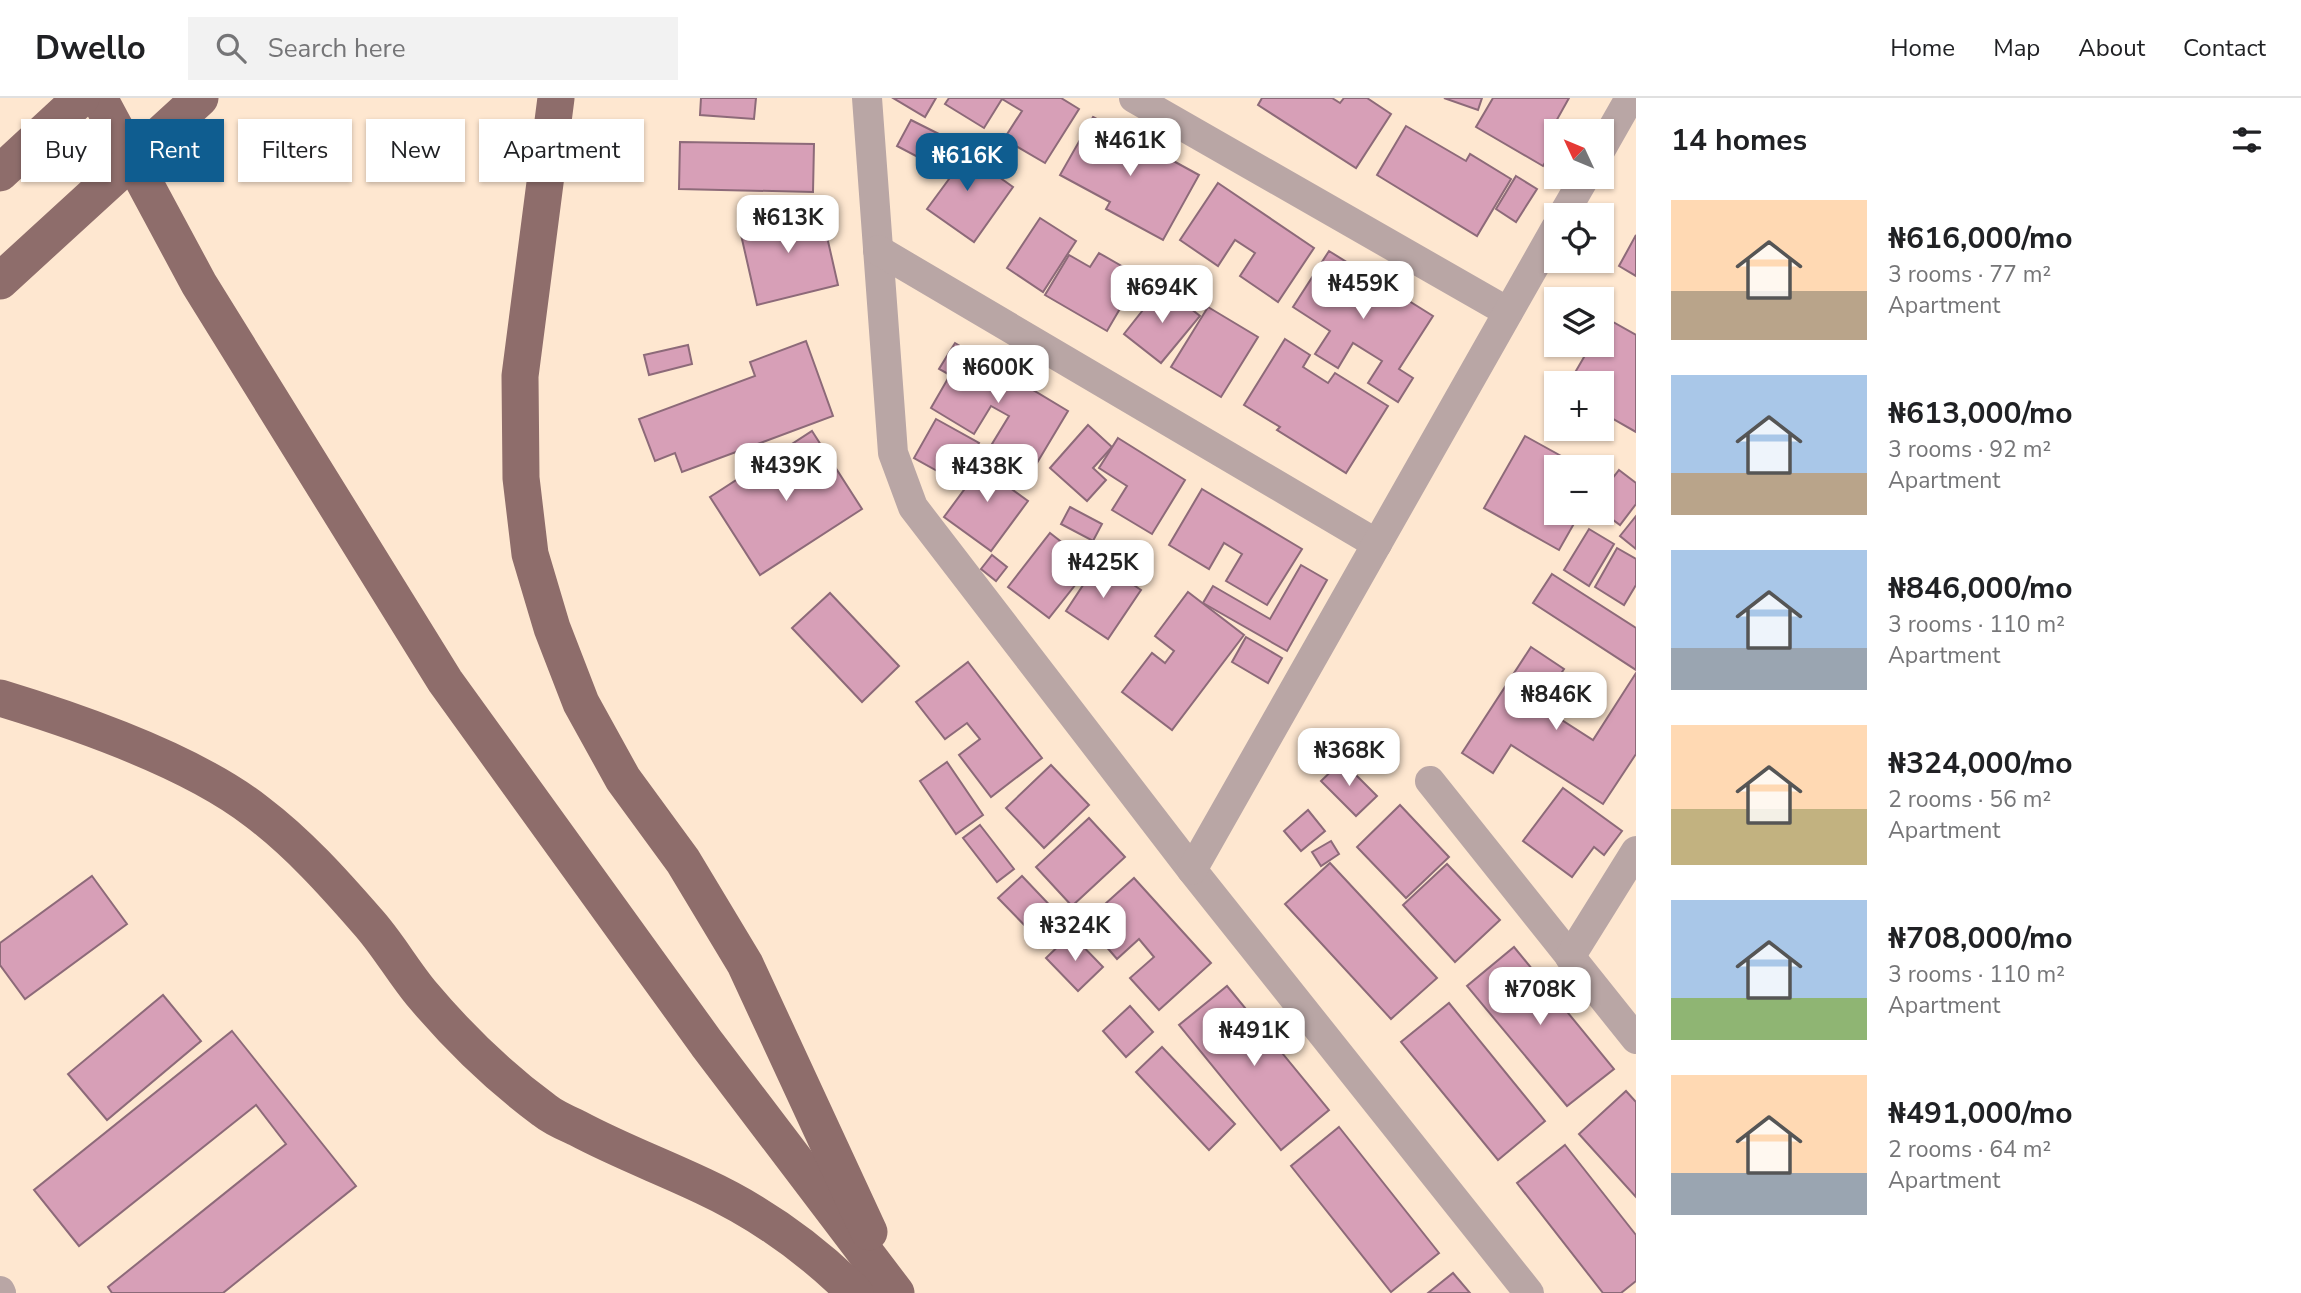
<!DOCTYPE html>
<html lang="en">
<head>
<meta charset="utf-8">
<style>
  :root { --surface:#fff; --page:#f2f2f2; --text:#202124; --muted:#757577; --line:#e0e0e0; --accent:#0f5d90 }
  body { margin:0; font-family:"Nunito Sans",sans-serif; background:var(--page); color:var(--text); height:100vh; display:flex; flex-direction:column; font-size:26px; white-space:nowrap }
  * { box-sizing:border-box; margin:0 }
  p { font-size:23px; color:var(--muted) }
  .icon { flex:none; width:38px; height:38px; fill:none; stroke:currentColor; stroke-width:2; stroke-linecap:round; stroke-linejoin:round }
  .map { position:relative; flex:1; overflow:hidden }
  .sheet { display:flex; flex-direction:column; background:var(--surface); width:665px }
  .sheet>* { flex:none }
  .guide { position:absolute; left:21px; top:21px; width:665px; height:63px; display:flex; gap:14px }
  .needle { width:46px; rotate:314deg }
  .fabs { position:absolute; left:1544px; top:21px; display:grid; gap:14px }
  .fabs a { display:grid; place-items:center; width:70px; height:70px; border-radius:0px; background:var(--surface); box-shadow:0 2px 5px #0004; font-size:35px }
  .price { position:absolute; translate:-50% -60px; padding:0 16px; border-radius:14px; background:#fff; color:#222; font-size:23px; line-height:46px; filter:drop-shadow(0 2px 4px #0008) }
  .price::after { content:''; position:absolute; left:50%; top:42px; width:21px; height:16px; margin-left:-10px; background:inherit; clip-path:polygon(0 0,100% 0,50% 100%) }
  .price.on { background:var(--accent); color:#fff }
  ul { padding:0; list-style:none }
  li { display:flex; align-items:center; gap:21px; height:175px; padding:0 35px }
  li span { display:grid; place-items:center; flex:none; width:196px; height:140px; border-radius:0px; color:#555 }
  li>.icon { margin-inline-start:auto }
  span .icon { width:84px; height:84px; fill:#fffc; stroke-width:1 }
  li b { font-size:30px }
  h2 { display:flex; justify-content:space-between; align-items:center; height:84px; padding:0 35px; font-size:30px }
  .pill { padding:0 24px; border-radius:0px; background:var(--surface); box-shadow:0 2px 5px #0004; font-size:24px; line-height:63px }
  .pill.on { background:var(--accent); color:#fff }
  header { display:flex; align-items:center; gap:42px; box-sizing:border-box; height:98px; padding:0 35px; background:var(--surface); border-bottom:2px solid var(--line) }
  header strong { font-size:33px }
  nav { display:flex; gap:38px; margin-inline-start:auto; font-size:24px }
  .search { width:490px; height:63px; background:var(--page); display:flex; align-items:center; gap:18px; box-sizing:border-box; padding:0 24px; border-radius:0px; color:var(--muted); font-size:26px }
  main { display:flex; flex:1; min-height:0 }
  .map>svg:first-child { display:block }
</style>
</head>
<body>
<header>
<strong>Dwello</strong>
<div class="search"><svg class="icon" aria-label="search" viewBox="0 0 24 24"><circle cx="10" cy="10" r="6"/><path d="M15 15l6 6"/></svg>Search here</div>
<nav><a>Home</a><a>Map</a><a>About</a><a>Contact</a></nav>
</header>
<main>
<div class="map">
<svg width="1636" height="1195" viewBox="0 0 1636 1195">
  <rect width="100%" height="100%" fill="#fee7d0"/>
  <!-- building -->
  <g fill="#d79fb7" stroke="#8d6a79" stroke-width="2">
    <path d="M701,0H756L754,21L700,17Z"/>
    <path d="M893,0H936L925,19Z"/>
    <path d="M949,0H1061L1079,11L1045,65L1004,41L1022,13L1002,1L984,30L945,6Z"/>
    <path d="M1262,0H1332L1340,5L1344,0H1367L1391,16L1356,70L1258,7Z"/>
    <path d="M1444,0H1482L1478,12Z"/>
    <path d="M1493,0H1569L1550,34L1556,37V46L1543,68L1476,29Z"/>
    <path d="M1093,19L1199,77L1163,142L1106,111L1110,104L1060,77Z"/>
    <path d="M911,22L947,40L933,67L897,48Z"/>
    <path d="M1406,28L1466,63L1470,56L1511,81L1477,138L1377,77Z"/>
    <path d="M680,44L814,46L813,94L679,91Z"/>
    <path d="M951,45L1013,89L974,144L927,111L949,81L933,70Z"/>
    <path d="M1516,78L1537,91L1516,124L1496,111Z"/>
    <path d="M1218,85L1314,150L1278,204L1240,178L1255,155L1235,142L1218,168L1180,142Z"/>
    <path d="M820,108L838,187L757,207L739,128Z"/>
    <path d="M1040,120L1076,143L1043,194L1007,170Z"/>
    <path d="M1636,137V178L1619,168Z"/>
    <path d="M1329,153L1433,218L1399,271L1413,280L1398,304L1368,285L1382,263L1353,245L1338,270L1315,256L1330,233L1293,209Z"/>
    <path d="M1099,155L1139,178L1107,233L1045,197L1069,157L1090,169Z"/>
    <path d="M1162,188L1200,218L1161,265L1124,236Z"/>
    <path d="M1208,209L1258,239L1221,299L1171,269Z"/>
    <path d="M1606,220L1636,237V334L1601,314V285H1569L1591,247H1601V228Z"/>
    <path d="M1285,241L1310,257L1303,269L1328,285L1335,275L1388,308L1346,375L1277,332L1280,329L1244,307Z"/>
    <path d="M806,243L833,318L682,374L675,355L655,363L639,321L755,278L750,264Z"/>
    <path d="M955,245L1068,313L1034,370L992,346L1009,318L991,308L974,336L931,310L950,277L939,271Z"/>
    <path d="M688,247L692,266L649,277L644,257Z"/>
    <path d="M936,321L979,345L957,384L914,360Z"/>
    <path d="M1088,327L1112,349L1093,370L1106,382L1087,403L1050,370Z"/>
    <path d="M812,333L862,411L760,477L710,399Z"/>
    <path d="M1525,338L1581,369H1556V415H1580L1559,452L1484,410Z"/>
    <path d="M1118,340L1185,382L1152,436L1112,412L1127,388L1099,370Z"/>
    <path d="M992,354L1013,369L1002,384L1028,403L991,453L944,419Z"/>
    <path d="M1619,372L1636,385V406L1620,427L1601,413V395Z"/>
    <path d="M1202,391L1302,451L1267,507L1226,483L1242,456L1224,445L1209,471L1169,447Z"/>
    <path d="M1070,409L1102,426L1093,443L1061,426Z"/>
    <path d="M1636,418V451L1620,438Z"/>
    <path d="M1589,431L1614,446L1589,488L1564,472Z"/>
    <path d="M1050,435L1091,467L1049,520L1008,489Z"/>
    <path d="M1617,450L1636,461V487L1624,507L1595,489Z"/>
    <path d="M992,457L1007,469L996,483L981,471Z"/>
    <path d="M1099,463L1141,492L1108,541L1066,513Z"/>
    <path d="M1301,467L1327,482L1287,553L1203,505L1213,488L1270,521Z"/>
    <path d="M1552,476L1636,530V572L1533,505Z"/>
    <path d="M1188,494L1244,537L1172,632L1122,594L1152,555L1165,565L1174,553L1155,538Z"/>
    <path d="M830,495L899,568L862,604L792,530Z"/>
    <path d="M1246,539L1282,560L1268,585L1232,564Z"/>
    <path d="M1531,549L1564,571L1540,608L1593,642L1636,575V656L1603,706L1511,647L1493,675L1462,655Z"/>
    <path d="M968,564L1042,660L991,699L959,657L980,641L967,625L945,641L916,604Z"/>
    <path d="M1324,639L1342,654L1329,670L1311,655Z"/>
    <path d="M1342,663L1377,698L1356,718L1321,683Z"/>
    <path d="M947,664L983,717L956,736L920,683Z"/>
    <path d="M1051,667L1089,707L1044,750L1006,710Z"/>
    <path d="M1563,690L1622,733L1604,757L1594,749L1572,779L1523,743Z"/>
    <path d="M1400,707L1449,759L1406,800L1357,749Z"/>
    <path d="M1308,712L1325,733L1301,753L1284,733Z"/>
    <path d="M1089,720L1125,759L1072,808L1036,769Z"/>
    <path d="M980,727L1014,771L997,784L963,740Z"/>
    <path d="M1331,743L1339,756L1321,768L1312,754Z"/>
    <path d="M1330,765L1437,880L1391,921L1285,806Z"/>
    <path d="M1447,766L1500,822L1455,864L1403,807Z"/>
    <path d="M92,778L127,826L25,901L0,867V845Z"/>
    <path d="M1022,778L1059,817L1036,839L998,800Z"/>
    <path d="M1134,780L1211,865L1159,912L1130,880L1154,859L1139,841L1117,861L1085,824Z"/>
    <path d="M1071,836L1103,869L1078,893L1046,860Z"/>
    <path d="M1514,849L1614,971L1567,1008L1467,888Z"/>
    <path d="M1227,888L1329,1012L1281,1052L1179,927Z"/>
    <path d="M163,897L201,943L107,1022L68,976Z"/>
    <path d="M1449,905L1545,1023L1498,1062L1401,944Z"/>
    <path d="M1130,908L1153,934L1126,959L1103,933Z"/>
    <path d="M232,933L356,1088L223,1195H112L108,1189L286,1046L256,1007L79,1148L34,1092Z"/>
    <path d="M1162,949L1235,1026L1209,1052L1136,974Z"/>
    <path d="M1626,993L1636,1004V1099L1579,1036Z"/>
    <path d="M1339,1029L1439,1155L1391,1194L1291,1068Z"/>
    <path d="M1565,1047L1636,1137V1183L1621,1195H1603L1517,1085Z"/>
    <path d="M1453,1175L1470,1195H1428Z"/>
  </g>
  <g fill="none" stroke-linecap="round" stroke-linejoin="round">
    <!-- minor -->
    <g stroke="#b9a6a5" stroke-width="30">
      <path d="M867,0L893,355L913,409L1192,772L1529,1195"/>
      <path d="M1134,0L1508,214"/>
      <path d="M1601,51L1630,0"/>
      <path d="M1563,117L1585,79"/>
      <path d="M878,152L1377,446"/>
      <path d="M1430,683L1636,941"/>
      <path d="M1192,772L1556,130"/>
      <path d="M1570,859L1636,753"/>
      <path d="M0,1193L1,1195"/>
    </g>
    <!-- major -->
    <g stroke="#8e6d6b" stroke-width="37">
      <path d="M99,0L199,186L445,583L707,946L896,1195"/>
      <path d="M556,0L520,278L521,380L530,456L552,530L581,605L623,681L683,763L745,866L869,1134"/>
      <path d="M0,75L81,0"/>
      <path d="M0,600C79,624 192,663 257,714C298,745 333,784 367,823C387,845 402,872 421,895C458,939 498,978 544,1012C554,1020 566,1025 577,1030C618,1052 661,1068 703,1088C759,1114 811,1151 855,1195"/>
    </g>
    <!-- major-bridge -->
    <path stroke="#8e6d6b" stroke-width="37" d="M0,183L200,0"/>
  </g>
</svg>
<div class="fabs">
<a><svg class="needle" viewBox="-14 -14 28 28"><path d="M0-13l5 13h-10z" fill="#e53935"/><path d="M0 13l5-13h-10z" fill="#757577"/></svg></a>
<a><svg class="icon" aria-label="locate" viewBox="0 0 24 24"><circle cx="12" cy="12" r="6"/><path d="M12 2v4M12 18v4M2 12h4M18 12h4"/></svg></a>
<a><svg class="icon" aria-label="layers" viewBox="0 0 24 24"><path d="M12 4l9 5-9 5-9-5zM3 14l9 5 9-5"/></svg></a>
<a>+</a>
<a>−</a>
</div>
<b class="price" style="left:1130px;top:80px">₦461K</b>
<b class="price on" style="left:967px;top:95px">₦616K</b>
<b class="price" style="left:788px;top:157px">₦613K</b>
<b class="price" style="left:1363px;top:223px">₦459K</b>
<b class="price" style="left:1162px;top:227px">₦694K</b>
<b class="price" style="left:998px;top:307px">₦600K</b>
<b class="price" style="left:786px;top:405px">₦439K</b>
<b class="price" style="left:987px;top:406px">₦438K</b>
<b class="price" style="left:1103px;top:502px">₦425K</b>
<b class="price" style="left:1556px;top:634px">₦846K</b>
<b class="price" style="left:1349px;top:690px">₦368K</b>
<b class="price" style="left:1075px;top:865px">₦324K</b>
<b class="price" style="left:1540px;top:929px">₦708K</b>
<b class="price" style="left:1254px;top:970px">₦491K</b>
<div class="guide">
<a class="pill">Buy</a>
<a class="pill on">Rent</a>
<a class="pill">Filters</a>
<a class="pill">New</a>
<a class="pill">Apartment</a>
</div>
</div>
<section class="sheet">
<h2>14 homes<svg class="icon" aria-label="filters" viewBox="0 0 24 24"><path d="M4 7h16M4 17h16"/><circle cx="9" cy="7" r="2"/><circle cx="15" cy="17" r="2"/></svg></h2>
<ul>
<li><span style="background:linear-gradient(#ffd9b3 65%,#b9a48a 0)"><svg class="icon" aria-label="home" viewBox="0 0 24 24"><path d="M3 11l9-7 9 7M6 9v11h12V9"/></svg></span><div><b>₦616,000/mo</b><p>3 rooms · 77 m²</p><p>Apartment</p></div></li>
<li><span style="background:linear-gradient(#a9c7e8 70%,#b9a48a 0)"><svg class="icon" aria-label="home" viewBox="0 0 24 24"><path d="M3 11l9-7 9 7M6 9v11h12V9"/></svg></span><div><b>₦613,000/mo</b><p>3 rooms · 92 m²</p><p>Apartment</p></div></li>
<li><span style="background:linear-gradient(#a9c7e8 70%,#9aa5b1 0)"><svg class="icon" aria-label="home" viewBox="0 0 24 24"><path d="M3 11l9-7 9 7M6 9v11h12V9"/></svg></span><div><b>₦846,000/mo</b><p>3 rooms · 110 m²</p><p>Apartment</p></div></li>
<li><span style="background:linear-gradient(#ffd9b3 60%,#c2b280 0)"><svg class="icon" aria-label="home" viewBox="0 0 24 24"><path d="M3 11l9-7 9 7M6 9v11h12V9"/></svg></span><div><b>₦324,000/mo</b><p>2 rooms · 56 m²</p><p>Apartment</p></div></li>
<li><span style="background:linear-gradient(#a9c7e8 70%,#8fb573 0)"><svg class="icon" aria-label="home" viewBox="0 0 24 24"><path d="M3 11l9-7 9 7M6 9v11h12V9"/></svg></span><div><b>₦708,000/mo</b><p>3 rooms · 110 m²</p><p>Apartment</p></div></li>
<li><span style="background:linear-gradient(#ffd9b3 70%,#9aa5b1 0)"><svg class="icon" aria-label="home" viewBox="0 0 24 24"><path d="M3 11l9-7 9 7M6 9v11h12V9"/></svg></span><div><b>₦491,000/mo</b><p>2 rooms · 64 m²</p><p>Apartment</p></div></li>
</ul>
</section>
</main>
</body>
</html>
